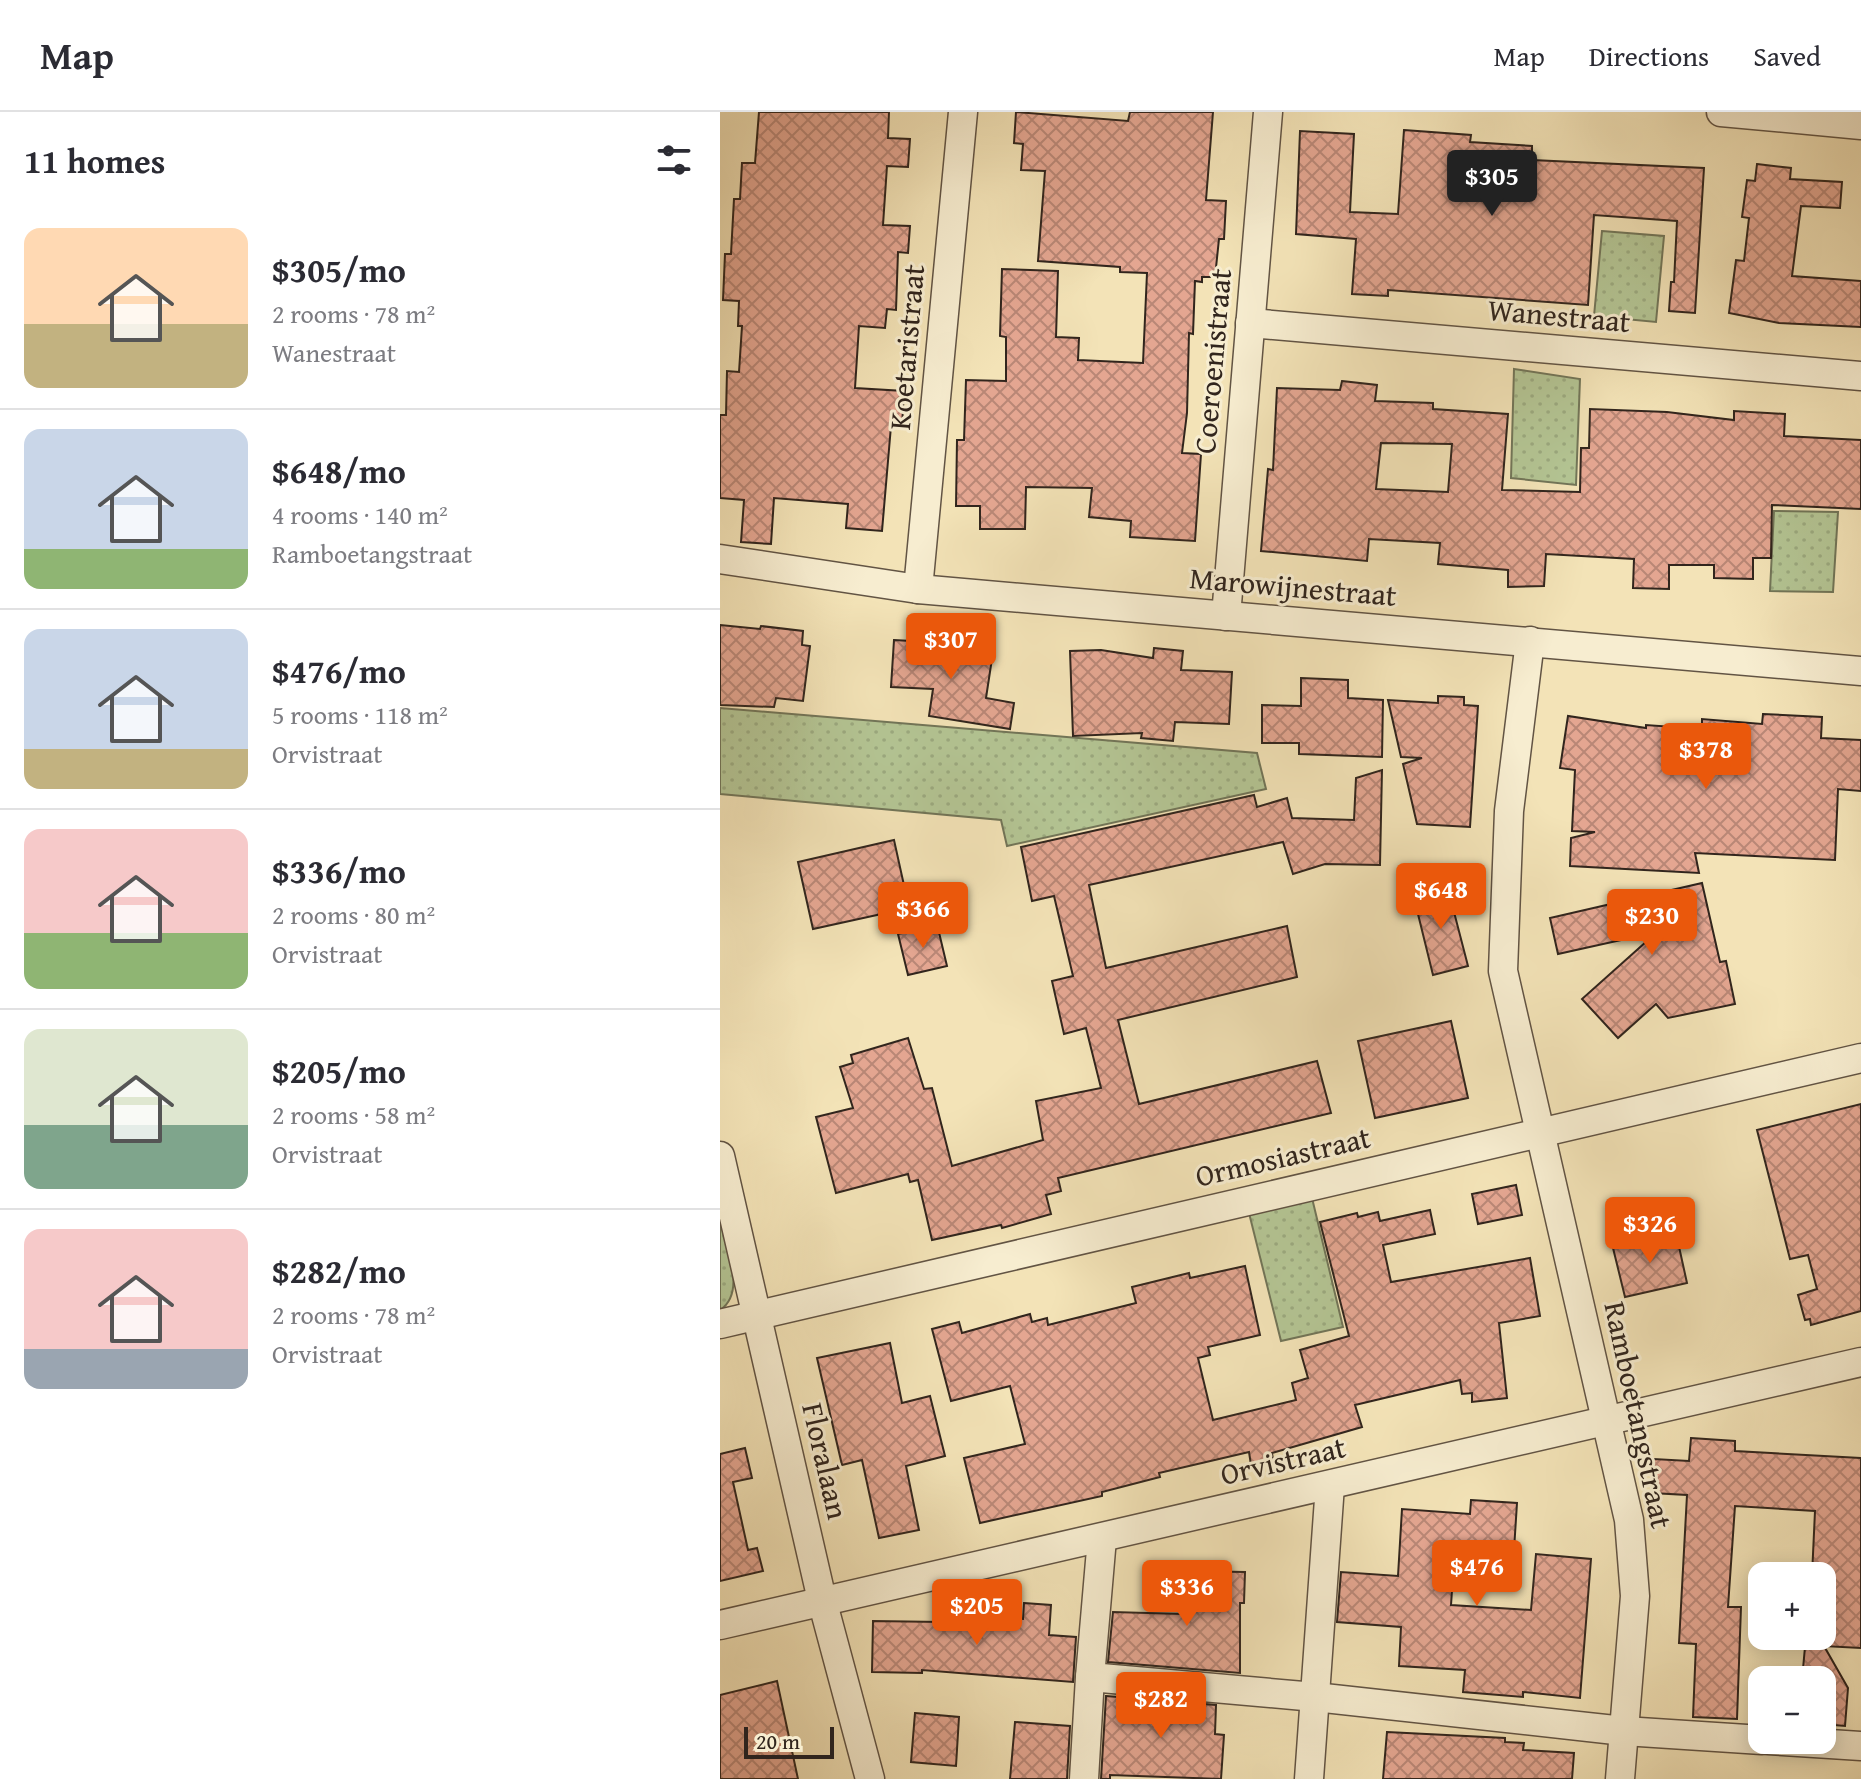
<!DOCTYPE html>
<html lang="en">
<head>
<meta charset="utf-8">
<style>
  :root { --surface:#fff; --page:#f2f2f3; --text:#2b2b33; --muted:#7c7c81; --line:#e1e1e2; --accent:#ea580c }
  body { margin:0; font-family:"Gentium Book Plus",serif; background:var(--page); color:var(--text); height:100vh; display:flex; flex-direction:column; font-size:30px; white-space:nowrap }
  * { box-sizing:border-box; margin:0 }
  p { font-size:26px; color:var(--muted) }
  .icon { flex:none; width:44px; height:44px; fill:none; stroke:currentColor; stroke-width:2; stroke-linecap:round; stroke-linejoin:round }
  .map { position:relative; flex:1; overflow:hidden }
  .panel { display:flex; flex-direction:column; background:var(--surface); width:720px }
  .panel>* { flex:none }
  .fabs { position:absolute; left:1028px; top:1450px; display:grid; gap:16px }
  .fabs a { display:grid; place-items:center; width:88px; height:88px; border-radius:16px; background:var(--surface); box-shadow:0 4px 20px #0003; font-size:40px }
  .scale { position:absolute; left:24px; bottom:20px; width:90px; box-sizing:border-box; padding-left:8px; border:4px solid #31251d; border-top:0; font-size:22px; line-height:28px; white-space:nowrap; color:#31251d; -webkit-text-stroke:6px #f7edd0; paint-order:stroke }
  .price { position:absolute; translate:-50% -68px; padding:0 18px; border-radius:8px; background:var(--accent); color:#fff; font-size:26px; line-height:52px; filter:drop-shadow(0 2px 4px #0008) }
  .price::after { content:''; position:absolute; left:50%; top:48px; width:24px; height:18px; margin-left:-12px; background:inherit; clip-path:polygon(0 0,100% 0,50% 100%) }
  .price.on { background:#222; color:#fff }
  ul { padding:0; list-style:none }
  li { display:flex; align-items:center; gap:24px; height:200px; padding:0 24px }
  li+li { border-top:2px solid var(--line) }
  li span { display:grid; place-items:center; flex:none; width:224px; height:160px; border-radius:16px; color:#555 }
  li>.icon { margin-inline-start:auto }
  span .icon { width:96px; height:96px; fill:#fffc; stroke-width:1 }
  li b { font-size:34px }
  h2 { display:flex; justify-content:space-between; align-items:center; height:96px; padding:0 24px; font-size:34px }
  header { display:flex; align-items:center; gap:48px; box-sizing:border-box; height:112px; padding:0 40px; background:var(--surface); border-bottom:2px solid var(--line) }
  header strong { font-size:38px }
  nav { display:flex; gap:44px; margin-inline-start:auto; font-size:28px }
  main { display:flex; flex:1; min-height:0 }
  .map>svg:first-child { display:block }
</style>
</head>
<body>
<header>
<strong>Map</strong>
<nav><a>Map</a><a>Directions</a><a>Saved</a></nav>
</header>
<main>
<section class="panel">
<h2>11 homes<svg class="icon" aria-label="filters" viewBox="0 0 24 24"><path d="M4 7h16M4 17h16"/><circle cx="9" cy="7" r="2"/><circle cx="15" cy="17" r="2"/></svg></h2>
<ul>
<li><span style="background:linear-gradient(#ffd9b3 60%,#c2b280 0)"><svg class="icon" aria-label="home" viewBox="0 0 24 24"><path d="M3 11l9-7 9 7M6 9v11h12V9"/></svg></span><div><b>$305/mo</b><p>2 rooms · 78 m²</p><p>Wanestraat</p></div></li>
<li><span style="background:linear-gradient(#c9d6e8 75%,#8fb573 0)"><svg class="icon" aria-label="home" viewBox="0 0 24 24"><path d="M3 11l9-7 9 7M6 9v11h12V9"/></svg></span><div><b>$648/mo</b><p>4 rooms · 140 m²</p><p>Ramboetangstraat</p></div></li>
<li><span style="background:linear-gradient(#c9d6e8 75%,#c2b280 0)"><svg class="icon" aria-label="home" viewBox="0 0 24 24"><path d="M3 11l9-7 9 7M6 9v11h12V9"/></svg></span><div><b>$476/mo</b><p>5 rooms · 118 m²</p><p>Orvistraat</p></div></li>
<li><span style="background:linear-gradient(#f6c9c9 65%,#8fb573 0)"><svg class="icon" aria-label="home" viewBox="0 0 24 24"><path d="M3 11l9-7 9 7M6 9v11h12V9"/></svg></span><div><b>$336/mo</b><p>2 rooms · 80 m²</p><p>Orvistraat</p></div></li>
<li><span style="background:linear-gradient(#dfe7d0 60%,#7fa58c 0)"><svg class="icon" aria-label="home" viewBox="0 0 24 24"><path d="M3 11l9-7 9 7M6 9v11h12V9"/></svg></span><div><b>$205/mo</b><p>2 rooms · 58 m²</p><p>Orvistraat</p></div></li>
<li><span style="background:linear-gradient(#f6c9c9 75%,#9aa5b1 0)"><svg class="icon" aria-label="home" viewBox="0 0 24 24"><path d="M3 11l9-7 9 7M6 9v11h12V9"/></svg></span><div><b>$282/mo</b><p>2 rooms · 78 m²</p><p>Orvistraat</p></div></li>
</ul>
</section>
<div class="map">
<svg width="1141" height="1667" viewBox="0 0 1141 1667">
  <defs>
    <pattern id="grass-dots" width="8" height="8" patternUnits="userSpaceOnUse" patternTransform="scale(2)"><rect width="8" height="8" fill="#b4c594"/><path d="M2 2h.1M6 6h.1" fill="none" stroke="#9ba97f" stroke-width="1.8" stroke-linecap="round"/></pattern>
    <pattern id="building-cross-hatch" width="8" height="8" patternUnits="userSpaceOnUse" patternTransform="scale(2)"><rect width="8" height="8" fill="#e4a691"/><path d="M0 0l8 8M0 8l8-8" fill="none" stroke="#b98776"/></pattern>
  </defs>
  <rect width="100%" height="100%" fill="#f3e3b7"/>
  <filter id="stains"><feTurbulence type="fractalNoise" baseFrequency=".0025" numOctaves="4"/><feColorMatrix values="0 0 0 0 .2 0 0 0 0 .09 0 0 0 0 .02 0 0 0 .5 -.17"/></filter>
  <radialGradient id="worn" r=".72"><stop offset=".6" stop-color="#630" stop-opacity="0"/><stop offset="1" stop-color="#630" stop-opacity=".3"/></radialGradient>
  <!-- grass -->
  <g fill="url(#grass-dots)" stroke="#727558" stroke-width="2">
    <path d="M882,119L944,124L936,210L874,204Z"/>
    <path d="M794,257L860,267L856,373L791,366Z"/>
    <path d="M1054,399L1118,400L1113,480L1050,479Z"/>
    <path d="M0,596L537,641L546,677L287,734L281,708L0,682Z"/>
    <path d="M592,1086L623,1215L561,1229L529,1101Z"/>
    <path d="M0,1108C6,1135 27,1180 0,1198Z"/>
  </g>
  <!-- building -->
  <g fill="url(#building-cross-hatch)" stroke="#31251d" stroke-width="2" fill-rule="evenodd">
    <path d="M39,0H169L168,26L190,27L188,55L167,54L163,113L190,114L188,141L178,140L176,198L167,197L165,216L139,214L135,276L184,279L182,314H171L162,419L126,416L128,392L54,386L51,432L21,430L24,388L0,386V303H6L7,259L19,260L22,214H18L19,189L3,188L5,142H11L14,87H20L22,51H35Z"/>
    <path d="M296,0L408,9L410,0H493L486,88L506,89L504,127H499L495,165H482V170L475,169L473,222L469,221L467,301L462,341L481,342L475,429L410,425L411,409L369,405L372,376L306,375L305,417H260V394H236L237,328H244L246,268L286,269V225L280,224L282,157L338,159L336,225L359,226L358,248L423,251L427,161L400,160V155L318,149L325,59L301,58L303,32L294,31Z"/>
    <path d="M684,18L751,23L750,30L812,34V48L984,56L975,201L949,199L951,170H954L957,109L874,103L868,193L668,178V184L632,182L636,127L576,122L580,19L634,22L630,100L678,102Z"/>
    <path d="M1037,52L1071,56L1070,67L1122,70L1120,96L1081,94L1072,164L1141,169V215L1059,211L1009,201L1016,148L1024,149L1029,106L1022,105L1027,68L1035,69Z"/>
    <path d="M622,269L657,273L655,289L713,291V297L788,302L782,378L860,380L861,336H869L870,297L947,300L1014,308V299L1065,302L1064,324L1141,328V397L1052,393L1051,446H1033V467L994,466V453H949V477L913,476L914,447L826,442L824,474L788,475V458L718,452L720,431L649,427L647,449L541,439L548,357L553,358L557,276L620,278ZM661,331L732,332L728,380L656,377Z"/>
    <path d="M0,513L40,517L41,514L83,519L82,533L90,534L83,589L56,586L54,595L0,593Z"/>
    <path d="M174,528L260,533L259,538L273,540L266,586L294,591L290,617L209,604L213,577L171,575Z"/>
    <path d="M434,536L463,539L461,558L512,560L509,612L455,610L453,629L421,626L422,621L353,624L350,539L381,538L433,546Z"/>
    <path d="M581,566L628,568V586L663,588L662,645L579,642V631H542V593L581,594Z"/>
    <path d="M718,584L744,585V593L758,594L750,715L697,712L683,652L702,646L681,645L668,588L718,591Z"/>
    <path d="M1043,602L1102,605L1101,626L1141,628V679L1118,677L1115,748L975,741L979,761L850,754L851,726L875,720L852,719L855,658L840,656L848,604L926,616V613L982,617V607L1042,612Z"/>
    <path d="M662,658L660,753L605,752L573,762L563,730L369,773L386,856L567,814L577,865L398,908L419,992L597,949L611,1001L338,1066L341,1079L326,1083L331,1102L282,1116L281,1113L212,1128L198,1068L190,1070L188,1062L116,1081L96,1005L133,996L120,955L133,951L131,943L188,926L204,977L212,976L232,1054L323,1028L316,989L381,976L366,916L344,922L332,869L353,864L334,784L312,789L301,735L534,683L537,695L567,686L572,706L634,708L636,666Z"/>
    <path d="M174,728L189,796L93,817L78,750Z"/>
    <path d="M982,771L1000,850L1006,849L1015,892L948,906L936,892L898,926L862,887L937,820L838,842L830,806Z"/>
    <path d="M727,773L748,854L713,863L697,798L702,797L698,780Z"/>
    <path d="M217,812L227,854L188,863L178,822Z"/>
    <path d="M731,909L748,986L655,1006L638,929Z"/>
    <path d="M1141,992V1199L1091,1213L1090,1207L1085,1208L1078,1183L1097,1177L1088,1143L1070,1147L1037,1018Z"/>
    <path d="M796,1073L802,1103L758,1112L752,1082Z"/>
    <path d="M710,1098L715,1122L663,1133L671,1170L810,1146L820,1204L779,1211L787,1286L752,1290V1281L742,1282L740,1268L635,1293L642,1315L552,1341L553,1348L531,1353L529,1340L439,1361L440,1365L382,1380V1384L260,1411L244,1346L305,1332L290,1274L231,1289L212,1217L239,1210L242,1221L310,1202L312,1210L327,1206L328,1213L416,1191L412,1175L469,1161L470,1166L525,1154L540,1223L488,1235L490,1243L478,1246L493,1308L576,1288L572,1271L588,1266L580,1238L629,1224L600,1110L637,1101L638,1105L658,1100L660,1109Z"/>
    <path d="M956,1121L967,1171L905,1185L893,1136Z"/>
    <path d="M170,1231L182,1291L210,1284L225,1344L186,1354L199,1418L159,1426L142,1348L122,1353L97,1246Z"/>
    <path d="M971,1326L1015,1329V1339L1141,1346V1536L1104,1534L1128,1576L1125,1614L1102,1612V1568H1082L1086,1524H1099L1102,1530V1464H1092L1095,1399L1015,1394L1008,1495H1021L1017,1607L973,1605L976,1532L959,1531L967,1383L932,1381L934,1347L969,1349Z"/>
    <path d="M25,1336L32,1366L13,1370L28,1438L37,1436L43,1459L0,1469V1342Z"/>
    <path d="M751,1388L797,1391L794,1438L735,1435L731,1493L811,1498L816,1442L871,1447L860,1586L803,1580V1585L743,1580L745,1558L679,1554L681,1515L617,1510L621,1460L678,1464L682,1397L750,1402Z"/>
    <path d="M465,1459L525,1460L524,1491H520V1561L388,1550L393,1500L462,1502Z"/>
    <path d="M304,1491L331,1493L329,1523L356,1525L353,1570L202,1558V1561L152,1560L153,1509L222,1510V1502L303,1507Z"/>
    <path d="M57,1569L78,1667H0V1583Z"/>
    <path d="M386,1584L496,1593L495,1622L504,1623L501,1667L390,1663V1667H381Z"/>
    <path d="M195,1601L239,1605L236,1654L191,1650Z"/>
    <path d="M295,1610L350,1614L347,1667H290Z"/>
    <path d="M667,1620L785,1626V1630L804,1631L803,1638L854,1641L852,1667H663Z"/>
  </g>
  <g fill="none" stroke-linecap="round" stroke-linejoin="round">
    <defs>
      <g id="minor">
        <path d="M1001,0L1141,13"/>
        <path d="M530,211L1141,264"/>
        <path d="M0,447L198,477L1141,559"/>
        <path d="M198,477L243,0"/>
        <path d="M506,504L548,0"/>
        <path d="M810,529L789,699L783,859L909,1408L915,1484L900,1667"/>
        <path d="M0,1044L102,1488L150,1667"/>
        <path d="M0,1212L1141,946"/>
        <path d="M0,1513L1141,1250"/>
        <path d="M370,1565L595,1585L904,1619L1042,1628"/>
        <path d="M1048,1628L1141,1634"/>
        <path d="M364,1667L370,1565L382,1426"/>
        <path d="M589,1667L610,1373"/>
      </g>
    </defs>
    <!-- minor casing -->
    <use href="#minor" stroke="#625444" stroke-width="31"/>
    <!-- minor -->
    <use href="#minor" stroke="#f7edd0" stroke-width="28"/>
  </g>
  <g text-anchor="middle" stroke-width="6" stroke-linejoin="round" paint-order="stroke">
    <!-- street labels -->
    <g font-size="30" fill="#31251d" stroke="#f7edd0">
      <text transform="translate(839 204) rotate(5)" y="10">Wanestraat</text>
      <text transform="translate(187 235) rotate(-85)" y="10">Koetaristraat</text>
      <text transform="translate(493 249) rotate(-85)" y="10">Coeroenistraat</text>
      <text transform="translate(573 475) rotate(5)" y="10">Marowijnestraat</text>
      <text transform="translate(563 1045) rotate(-13)" y="10">Ormosiastraat</text>
      <text transform="translate(918 1303) rotate(78)" y="10">Ramboetangstraat</text>
      <text transform="translate(105 1349) rotate(77)" y="10">Floralaan</text>
      <text transform="translate(563 1349) rotate(-13)" y="10">Orvistraat</text>
    </g>
  </g>
  <rect width="100%" height="100%" filter="url(#stains)"/>
  <rect width="100%" height="100%" fill="url(#worn)"/>
</svg>
<div class="fabs">
<a>+</a>
<a>−</a>
</div>
<div class="scale">20 m</div>
<b class="price on" style="left:772px;top:106px">$305</b>
<b class="price" style="left:231px;top:569px">$307</b>
<b class="price" style="left:986px;top:679px">$378</b>
<b class="price" style="left:721px;top:819px">$648</b>
<b class="price" style="left:203px;top:838px">$366</b>
<b class="price" style="left:932px;top:845px">$230</b>
<b class="price" style="left:930px;top:1153px">$326</b>
<b class="price" style="left:757px;top:1496px">$476</b>
<b class="price" style="left:467px;top:1516px">$336</b>
<b class="price" style="left:257px;top:1535px">$205</b>
<b class="price" style="left:441px;top:1628px">$282</b>
</div>
</main>
</body>
</html>
